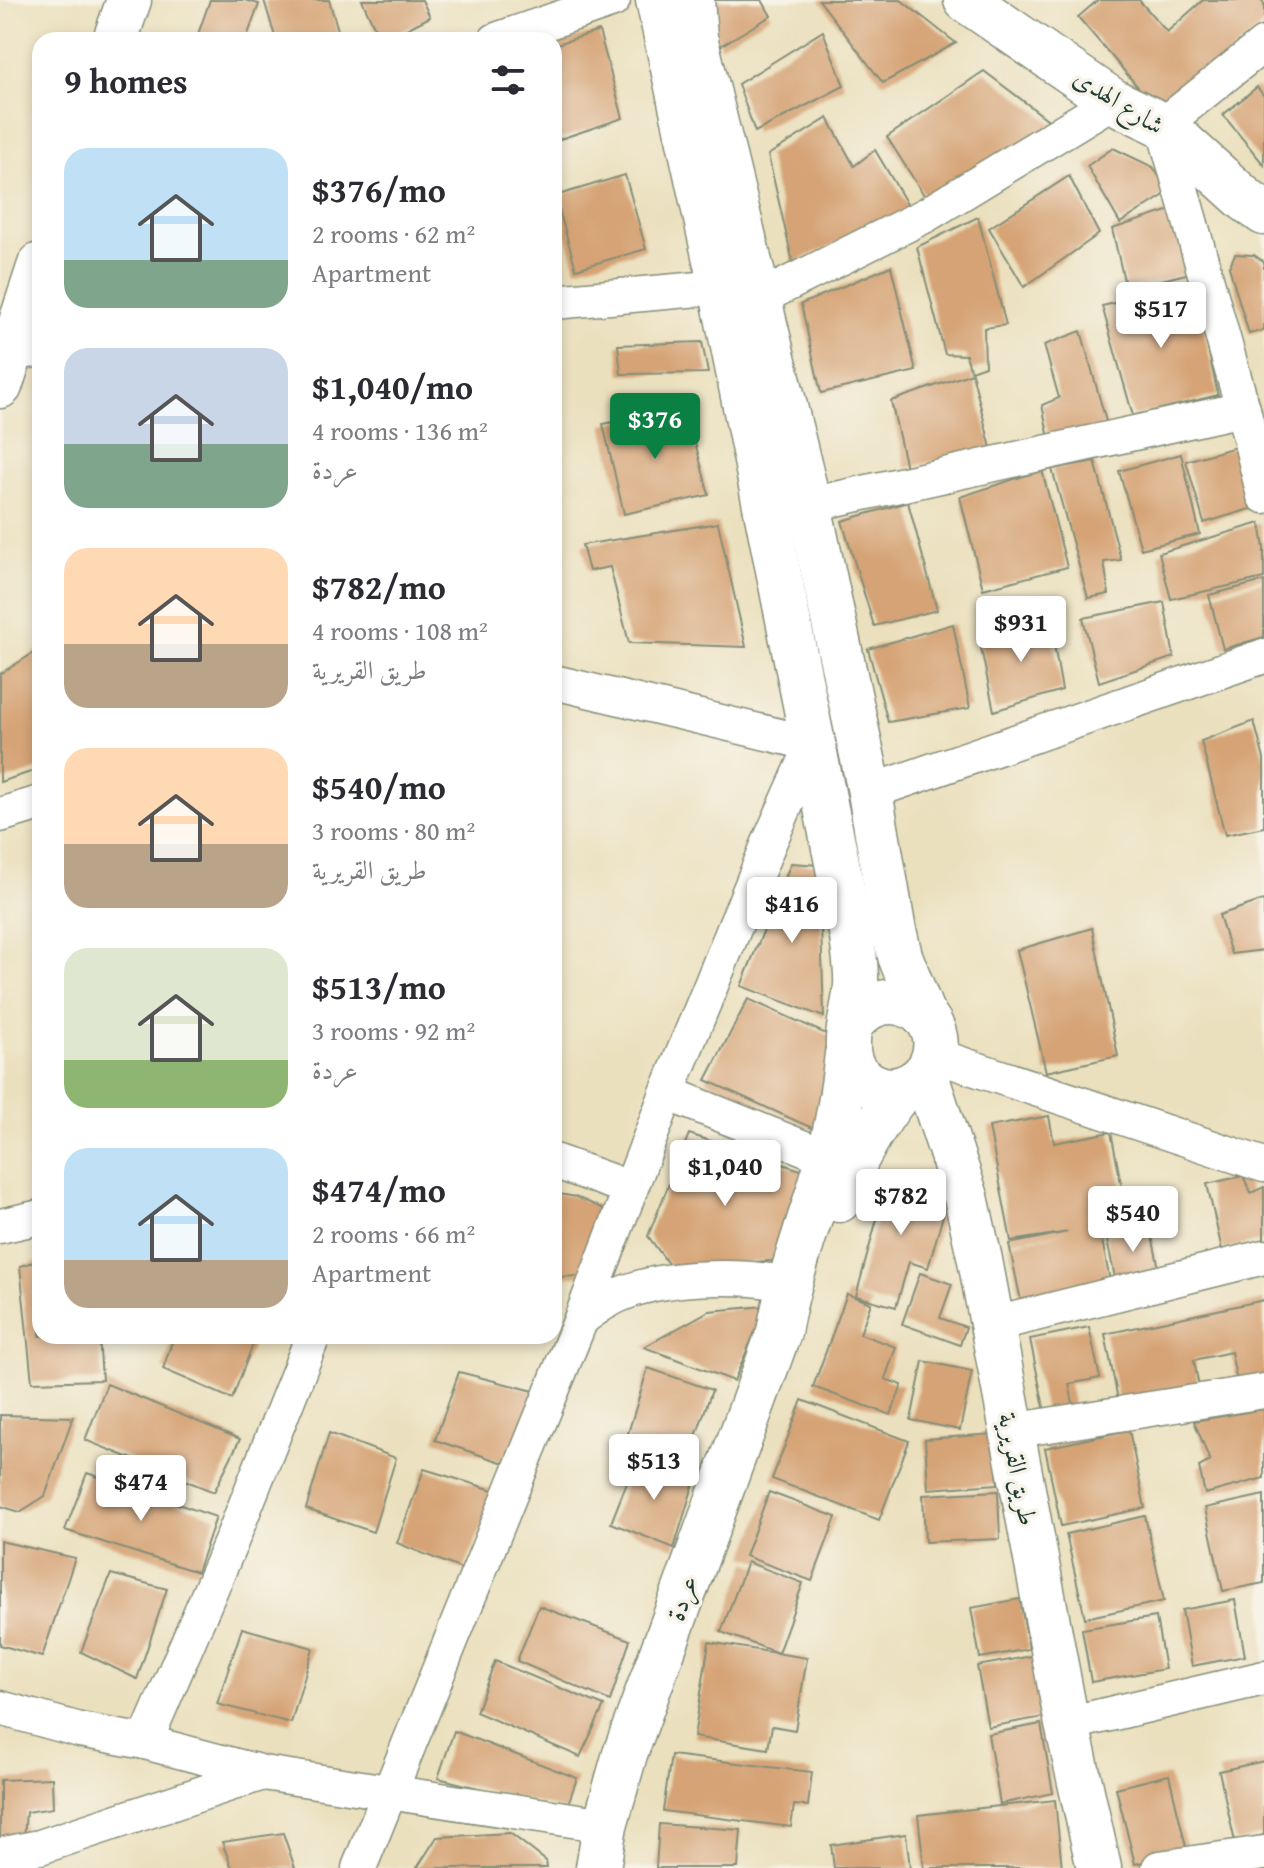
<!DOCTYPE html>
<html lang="en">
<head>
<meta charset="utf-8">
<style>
  :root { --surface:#fff; --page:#f2f2f3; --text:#2b2b33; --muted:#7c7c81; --accent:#0b8043 }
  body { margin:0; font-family:"Gentium Book Plus",Amiri,serif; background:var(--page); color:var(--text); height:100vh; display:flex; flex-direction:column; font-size:30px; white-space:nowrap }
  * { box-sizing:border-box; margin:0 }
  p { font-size:26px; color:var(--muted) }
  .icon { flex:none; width:44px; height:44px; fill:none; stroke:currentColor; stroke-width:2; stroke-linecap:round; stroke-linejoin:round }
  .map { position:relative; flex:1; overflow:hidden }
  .drawer { position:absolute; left:32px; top:32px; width:530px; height:1312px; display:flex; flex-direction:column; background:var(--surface); border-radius:24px; box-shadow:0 4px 12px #0003 }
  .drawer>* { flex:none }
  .price { position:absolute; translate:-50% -68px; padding:0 18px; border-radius:8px; background:#fff; color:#222; font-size:26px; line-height:52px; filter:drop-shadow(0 2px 4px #0008) }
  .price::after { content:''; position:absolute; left:50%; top:48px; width:24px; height:18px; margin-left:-12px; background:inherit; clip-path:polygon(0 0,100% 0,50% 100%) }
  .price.active { background:var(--accent); color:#fff }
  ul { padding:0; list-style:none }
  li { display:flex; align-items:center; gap:24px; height:200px; padding:0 32px }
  li span { display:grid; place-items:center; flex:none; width:224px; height:160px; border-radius:24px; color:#555 }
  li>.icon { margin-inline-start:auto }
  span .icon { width:96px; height:96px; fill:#fffc; stroke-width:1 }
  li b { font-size:34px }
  h2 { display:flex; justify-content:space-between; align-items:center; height:96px; padding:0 32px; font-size:34px }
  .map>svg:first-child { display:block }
</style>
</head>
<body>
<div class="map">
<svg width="1264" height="1868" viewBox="0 0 1264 1868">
  <rect width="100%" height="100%" fill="#f7f3e8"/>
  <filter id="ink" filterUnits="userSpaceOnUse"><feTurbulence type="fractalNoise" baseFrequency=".0125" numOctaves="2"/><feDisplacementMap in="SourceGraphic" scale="16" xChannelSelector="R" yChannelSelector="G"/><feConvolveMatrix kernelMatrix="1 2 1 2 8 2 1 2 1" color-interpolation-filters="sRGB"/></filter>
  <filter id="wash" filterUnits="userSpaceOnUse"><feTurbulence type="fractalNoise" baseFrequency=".006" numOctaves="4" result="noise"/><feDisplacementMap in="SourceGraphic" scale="32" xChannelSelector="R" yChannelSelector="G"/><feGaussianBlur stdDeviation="1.8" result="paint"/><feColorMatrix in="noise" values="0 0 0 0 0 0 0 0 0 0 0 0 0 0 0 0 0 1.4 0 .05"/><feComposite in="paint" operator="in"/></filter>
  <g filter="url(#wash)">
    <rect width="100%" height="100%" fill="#ebe0be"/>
    <g id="blocks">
      <!-- building -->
      <g fill="#d5a374">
        <path d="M210,0H244L259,4L246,40H196Z"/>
        <path d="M264,0H329L341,40H276Z"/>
        <path d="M362,0H422L430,17L385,40H380Z"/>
        <path d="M707,0H762L771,16L720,46Z"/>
        <path d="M819,0H901L956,43L883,83Z"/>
        <path d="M1098,0H1139L1167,32L1203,0H1261L1264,4V24L1161,114L1078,17Z"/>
        <path d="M599,31L623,118L554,141V45Z"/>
        <path d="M823,31L844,86L755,132L738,84Z"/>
        <path d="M984,71L1056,126L929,203L887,137Z"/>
        <path d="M1257,87L1264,96V165L1223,115Z"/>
        <path d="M828,118L854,166L875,150L910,209L793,263L768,155Z"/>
        <path d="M1113,148L1153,167L1169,192L1120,223L1087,166Z"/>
        <path d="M625,175L646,249L576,269L555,196Z"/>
        <path d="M1069,176L1099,234L1024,287L989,228Z"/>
        <path d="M1177,208L1190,273L1126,289L1112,229Z"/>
        <path d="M978,217L1006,325L984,328L985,366L971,371L966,355L945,354L917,247Z"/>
        <path d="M1235,254L1254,255L1264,262V330L1249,334L1229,267Z"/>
        <path d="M891,266L916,371L821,393L801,304Z"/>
        <path d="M1194,285L1218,395L1133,416L1102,306Z"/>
        <path d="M1081,331L1107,425L1049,438L1042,405L1059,398L1044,345Z"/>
        <path d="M702,342L708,373L621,374L618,345Z"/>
        <path d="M972,373L991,448L906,468L891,401Z"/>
        <path d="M686,408L709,495L624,514L603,424Z"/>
        <path d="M1243,445L1260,506L1204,523L1186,461Z"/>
        <path d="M1181,454L1200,534L1141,549L1119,471Z"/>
        <path d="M1095,461L1121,560L1104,562L1109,594L1088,598L1052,469Z"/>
        <path d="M1042,470L1067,567L983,589L960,497Z"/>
        <path d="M908,502L937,610L874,626L842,521Z"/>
        <path d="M718,523L746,647L629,643L610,567L589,571L582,545Z"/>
        <path d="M1260,523L1264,548V578L1171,599L1159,553Z"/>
        <path d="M1264,581V637L1223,649L1209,595Z"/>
        <path d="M1164,602L1174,657L1099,682L1083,618Z"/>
        <path d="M1049,616L1062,690L994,711L979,639Z"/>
        <path d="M953,624L970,708L888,722L868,649Z"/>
        <path d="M40,649V769L0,782V674Z"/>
        <path d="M1254,721L1264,759V827L1225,835L1201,741Z"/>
        <path d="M791,863L819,865L824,1017L741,986Z"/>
        <path d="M1264,900V950L1231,954L1219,915Z"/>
        <path d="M1092,928L1118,1056L1046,1072L1017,950Z"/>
        <path d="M748,999L831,1036L823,1133L706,1080Z"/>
        <path d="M1049,1116L1054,1143L1111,1132L1128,1219L1099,1225L1111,1286L1022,1306L1009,1244L1068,1232L1011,1241L989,1127Z"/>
        <path d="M689,1134L804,1171L780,1260L672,1269L648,1236Z"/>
        <path d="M889,1175L950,1191L928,1268L909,1262L896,1307L856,1296Z"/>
        <path d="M1243,1176L1251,1193L1264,1187V1240L1222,1250L1207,1184Z"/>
        <path d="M554,1193L576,1197L604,1209L581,1276L554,1277Z"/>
        <path d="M1150,1227L1160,1273L1116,1282L1106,1236Z"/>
        <path d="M40,1260V1336H99L102,1380L32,1382L20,1266Z"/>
        <path d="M920,1273L952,1284L940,1318L966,1327L960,1345L902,1324Z"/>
        <path d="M847,1294L871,1303L860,1334L896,1347L885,1379L902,1385L891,1415L813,1387Z"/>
        <path d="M1264,1300V1377L1237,1382L1231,1352L1194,1360L1200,1393L1120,1410L1105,1334Z"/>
        <path d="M766,1306L734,1381L644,1347L709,1311Z"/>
        <path d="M1089,1327L1100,1378L1069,1384L1074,1407L1045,1412L1030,1339Z"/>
        <path d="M174,1336H256L232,1399L163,1369Z"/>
        <path d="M923,1361L972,1371L960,1430L911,1420Z"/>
        <path d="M648,1368L712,1390L685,1468L625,1443Z"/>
        <path d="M459,1372L538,1392L510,1465L435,1440Z"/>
        <path d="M107,1384L240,1439L214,1492L85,1440Z"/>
        <path d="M802,1400L909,1441L879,1520L772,1479Z"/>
        <path d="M1264,1409V1478L1205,1494L1199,1467L1210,1461L1194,1421Z"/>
        <path d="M0,1415L73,1417L45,1496L20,1512L0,1506Z"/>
        <path d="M1129,1430L1145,1508L1061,1526L1045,1448Z"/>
        <path d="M329,1433L396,1458L373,1532L306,1509Z"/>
        <path d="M994,1434L998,1484L928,1489L925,1439Z"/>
        <path d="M637,1457L695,1479L674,1548L611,1523Z"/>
        <path d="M424,1469L496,1491L464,1570L397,1543Z"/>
        <path d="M87,1473L216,1517L197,1572L65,1530Z"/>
        <path d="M998,1491L1000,1539L925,1542L923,1495Z"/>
        <path d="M769,1492L836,1517L812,1581L745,1556Z"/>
        <path d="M1264,1495V1583L1223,1591L1205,1508Z"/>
        <path d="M1145,1516L1164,1601L1085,1618L1066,1534Z"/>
        <path d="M0,1541L75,1558L42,1657L0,1645Z"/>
        <path d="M747,1562L803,1583L778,1653L721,1632Z"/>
        <path d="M111,1574L167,1589L137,1679L81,1652Z"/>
        <path d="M1020,1599L1029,1649L980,1658L971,1608Z"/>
        <path d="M1235,1600L1245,1656L1192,1666L1182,1610Z"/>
        <path d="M539,1606L630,1640L610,1701L517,1661Z"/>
        <path d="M1156,1617L1165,1669L1091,1682L1082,1629Z"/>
        <path d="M242,1628L313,1648L291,1723L217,1704Z"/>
        <path d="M709,1642L807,1658L795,1730L772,1726L768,1749L694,1737Z"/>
        <path d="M1032,1656L1044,1717L988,1727L977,1666Z"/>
        <path d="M495,1661L604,1706L580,1757L476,1712Z"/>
        <path d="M1041,1724L1053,1793L1000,1804L988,1734Z"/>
        <path d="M454,1731L577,1778L566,1810L438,1778Z"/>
        <path d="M671,1755L812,1772L808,1806L794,1805L791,1827L663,1811Z"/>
        <path d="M1264,1761V1835L1235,1842L1219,1771Z"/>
        <path d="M1169,1775L1187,1851L1135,1864L1116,1788Z"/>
        <path d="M52,1778L53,1808L26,1812L24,1837L0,1838V1780Z"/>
        <path d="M1055,1800L1062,1868H924L918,1815Z"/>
        <path d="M659,1824L741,1830L738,1868H656Z"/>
        <path d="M283,1833L295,1868H232L222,1842Z"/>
        <path d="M510,1833L546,1861L547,1868H417L437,1837Z"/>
        <path d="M906,1834L910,1868H834L831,1845Z"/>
      </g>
    </g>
  </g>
  <g filter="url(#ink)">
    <use href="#blocks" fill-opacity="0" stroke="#858e79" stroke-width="2"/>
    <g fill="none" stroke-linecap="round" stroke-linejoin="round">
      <defs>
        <g id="minor">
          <path d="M496,40L613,0"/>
          <path d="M1264,44L1163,125L1243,409L1264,496"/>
          <path d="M760,298L926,215L1113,101"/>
          <path d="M554,302L721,287"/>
          <path d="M12,352L40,350"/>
          <path d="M809,505L1243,409"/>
          <path d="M870,792L1264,656"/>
          <path d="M0,815L40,803"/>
          <path d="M934,1055L1264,1165"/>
          <path d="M667,1093L829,1158"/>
          <path d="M554,1161L629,1188"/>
          <path d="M0,1226L40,1217"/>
          <path d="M581,1319C596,1308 611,1297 629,1291C670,1276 747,1274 789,1285"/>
          <path d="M991,1325L1264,1257"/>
          <path d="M1011,1431L1264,1391"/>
          <path d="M0,1708L80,1730L145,1742L263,1773L605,1825"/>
          <path d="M1067,1724L1264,1678"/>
          <path d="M145,1742L231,1542L313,1336"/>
          <path d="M0,1855L40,1847L263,1773"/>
          <path d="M359,1868L581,1319L667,1093L769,843L813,744L554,682"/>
          <path d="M1159,1868L1264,1853"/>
        </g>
        <g id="tertiary">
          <path d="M658,0L721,287L852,937C854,954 857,970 856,986C853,1020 832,1066 872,1085C881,1090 892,1091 902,1088C913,1085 925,1076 930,1066C956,1015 884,974 850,1026"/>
          <path d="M692,0L695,37L809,505L870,792L893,926L900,956L923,1015"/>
          <path d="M966,0L1113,101L1163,125L1246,200L1264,213"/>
          <path d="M115,40L129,0"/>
          <path d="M0,386L40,265"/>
          <path d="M925,1073L966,1197L980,1260L1067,1724L1099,1868"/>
          <path d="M839,1200C854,1158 875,1123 902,1089"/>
          <path d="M598,1868L605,1825L625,1754L779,1332C789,1273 812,1217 828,1159C838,1124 843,1090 847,1054"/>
        </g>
      </defs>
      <!-- minor casing -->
      <use href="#minor" stroke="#858e79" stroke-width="37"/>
      <!-- tertiary casing -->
      <use href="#tertiary" stroke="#858e79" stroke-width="47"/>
      <!-- minor -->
      <use href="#minor" stroke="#fff" stroke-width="34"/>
      <!-- tertiary -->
      <use href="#tertiary" stroke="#fff" stroke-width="44"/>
    </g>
  </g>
  <g text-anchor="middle" stroke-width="7" stroke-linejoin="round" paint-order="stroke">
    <!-- street labels -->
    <g font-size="26" fill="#1f3d34" stroke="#f7f3e8">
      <text transform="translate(1119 101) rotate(32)" y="9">شارع الهدى</text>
      <text transform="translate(1018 1469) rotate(79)" y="9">طريق القريرية</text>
      <text transform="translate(682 1598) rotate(-70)" y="9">عردة</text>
    </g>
  </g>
</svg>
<b class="price" style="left:1161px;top:350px">$517</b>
<b class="price active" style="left:655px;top:461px">$376</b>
<b class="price" style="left:1021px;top:664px">$931</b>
<b class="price" style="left:792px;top:945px">$416</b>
<b class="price" style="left:725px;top:1208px">$1,040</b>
<b class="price" style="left:901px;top:1237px">$782</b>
<b class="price" style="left:1133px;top:1254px">$540</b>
<b class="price" style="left:654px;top:1502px">$513</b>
<b class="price" style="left:141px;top:1523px">$474</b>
<section class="drawer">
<h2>9 homes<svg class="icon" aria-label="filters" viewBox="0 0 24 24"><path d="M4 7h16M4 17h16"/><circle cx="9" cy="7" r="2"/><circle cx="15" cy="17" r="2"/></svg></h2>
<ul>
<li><span style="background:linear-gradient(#bfe0f5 70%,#7fa58c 0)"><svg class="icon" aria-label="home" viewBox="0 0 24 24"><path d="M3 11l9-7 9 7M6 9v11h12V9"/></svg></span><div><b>$376/mo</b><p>2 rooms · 62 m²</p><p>Apartment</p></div></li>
<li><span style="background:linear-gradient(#c9d6e8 60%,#7fa58c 0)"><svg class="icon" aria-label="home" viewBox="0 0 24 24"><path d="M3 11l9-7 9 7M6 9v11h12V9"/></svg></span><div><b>$1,040/mo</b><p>4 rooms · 136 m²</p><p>عردة</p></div></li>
<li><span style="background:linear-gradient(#ffd9b3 60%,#b9a48a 0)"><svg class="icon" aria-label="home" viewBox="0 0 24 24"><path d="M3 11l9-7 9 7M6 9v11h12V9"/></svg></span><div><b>$782/mo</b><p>4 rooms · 108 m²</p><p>طريق القريرية</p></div></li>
<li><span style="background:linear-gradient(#ffd9b3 60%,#b9a48a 0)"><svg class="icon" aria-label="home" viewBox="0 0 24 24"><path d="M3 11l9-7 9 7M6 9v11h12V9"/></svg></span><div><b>$540/mo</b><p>3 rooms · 80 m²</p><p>طريق القريرية</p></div></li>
<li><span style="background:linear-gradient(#dfe7d0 70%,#8fb573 0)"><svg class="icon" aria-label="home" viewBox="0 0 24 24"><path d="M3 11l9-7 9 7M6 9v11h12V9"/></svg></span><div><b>$513/mo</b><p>3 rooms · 92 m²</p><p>عردة</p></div></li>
<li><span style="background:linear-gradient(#bfe0f5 70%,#b9a48a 0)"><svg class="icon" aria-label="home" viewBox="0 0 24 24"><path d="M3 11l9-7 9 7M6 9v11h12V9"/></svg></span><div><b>$474/mo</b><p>2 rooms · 66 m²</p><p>Apartment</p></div></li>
</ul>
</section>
</div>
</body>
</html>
